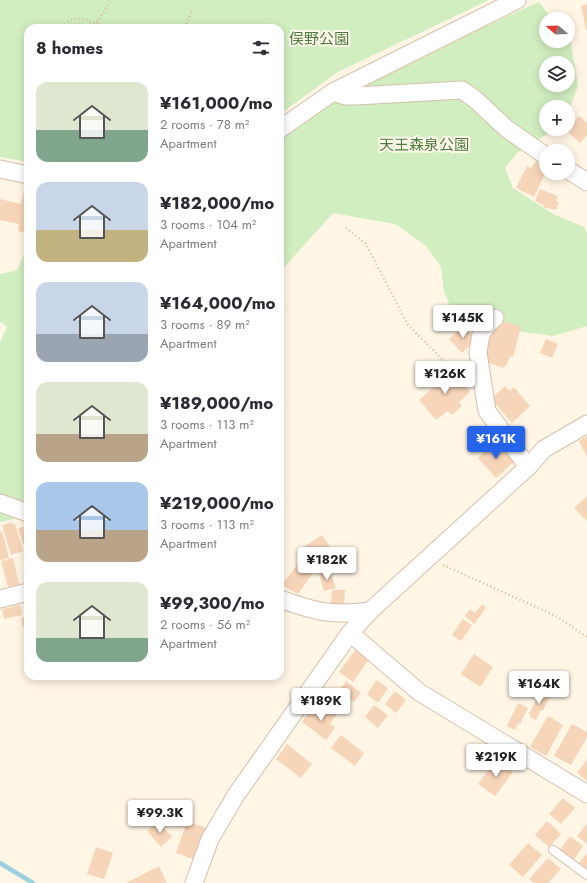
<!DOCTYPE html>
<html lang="en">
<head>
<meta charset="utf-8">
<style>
  :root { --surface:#fff; --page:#f7f7f7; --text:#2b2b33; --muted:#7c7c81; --accent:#2563eb }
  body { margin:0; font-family:Jost,"Noto Sans JP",sans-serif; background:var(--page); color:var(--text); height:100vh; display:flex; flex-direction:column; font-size:15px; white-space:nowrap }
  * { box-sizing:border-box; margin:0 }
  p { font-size:13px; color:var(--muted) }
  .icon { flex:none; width:22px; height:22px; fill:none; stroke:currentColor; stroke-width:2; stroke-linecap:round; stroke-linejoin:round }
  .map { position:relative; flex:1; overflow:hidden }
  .side { position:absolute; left:24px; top:24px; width:260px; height:656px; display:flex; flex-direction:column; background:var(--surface); border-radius:12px; box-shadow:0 2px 10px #0003 }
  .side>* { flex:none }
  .needle { width:26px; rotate:289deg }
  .buttons { position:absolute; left:539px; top:12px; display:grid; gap:8px }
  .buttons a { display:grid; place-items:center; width:36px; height:36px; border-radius:50%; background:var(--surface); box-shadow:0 2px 10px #0003; font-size:20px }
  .price { position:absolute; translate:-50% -34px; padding:0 9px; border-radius:4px; background:#fff; color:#222; font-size:13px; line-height:26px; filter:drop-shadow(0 1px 2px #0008) }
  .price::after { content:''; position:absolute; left:50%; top:24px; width:12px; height:9px; margin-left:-6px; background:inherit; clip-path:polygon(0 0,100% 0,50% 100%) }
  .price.current { background:var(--accent); color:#fff }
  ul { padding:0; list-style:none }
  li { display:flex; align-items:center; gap:12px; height:100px; padding:0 12px }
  li span { display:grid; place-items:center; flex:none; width:112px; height:80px; border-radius:12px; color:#555 }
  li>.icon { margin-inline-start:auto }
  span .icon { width:48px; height:48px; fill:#fffc; stroke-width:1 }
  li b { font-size:17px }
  h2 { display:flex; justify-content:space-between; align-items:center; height:48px; padding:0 12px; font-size:17px }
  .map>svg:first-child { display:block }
</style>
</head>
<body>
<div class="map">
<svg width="587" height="883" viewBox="0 0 587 883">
  <rect width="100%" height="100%" fill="#fff6e5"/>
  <!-- green -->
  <g fill="#d1eec1" fill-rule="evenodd">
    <path d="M0,0H489L338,72L280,114V28H28V162L0,157Z"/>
    <path d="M539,2L552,19H546V41L568,40L571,43L578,86L568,112V107H546V129H555L517,153L505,168L513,188L553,214L584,227L587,233V326L553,336L468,324L451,308L444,292L441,267L426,246L397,225L389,223L333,213L280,272V133L330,95ZM546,63H568V85H546Z"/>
    <path d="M27,248L28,521L15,519L0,522V343L7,326L0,322V274L17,270Z"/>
  </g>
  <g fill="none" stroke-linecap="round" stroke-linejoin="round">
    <!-- stream -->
    <path stroke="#9bd0de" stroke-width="4.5" d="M0,863L33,883"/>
  </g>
  <!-- building -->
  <g fill="#f7d5b9">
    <path d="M587,4V30H586L581,6Z"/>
    <path d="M579,116L587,123V135L580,143L566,130Z"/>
    <path d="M538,159L546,162V167L543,173L545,174L534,197L516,188L527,166L531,168Z"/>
    <path d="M540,189L558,196L556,201L559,202L556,210L543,207L544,205L535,201Z"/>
    <path d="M24,190H28V233L18,231L19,224L0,220V199L21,204Z"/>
    <path d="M498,319L521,327L513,357L510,356L506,366H504L503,368L484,361L483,358L490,338L488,337Z"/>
    <path d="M464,326L476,340L462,353L449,339Z"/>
    <path d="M546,339L558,344L552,358L540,353Z"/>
    <path d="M448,370L451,373L453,371L470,392L459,402L462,406L452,415L448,411L436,420L419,400L438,384L433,378L438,373L440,376Z"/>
    <path d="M505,386L510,391L514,387L530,406L512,423L491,399Z"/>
    <path d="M587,436V457L579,441Z"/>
    <path d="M495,442L514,462L496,478L478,458Z"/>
    <path d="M587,496V521L574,508Z"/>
    <path d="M12,522V524H15L23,551L11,555L2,525Z"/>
    <path d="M28,524V551L21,540L22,539L18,529Z"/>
    <path d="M2,531L9,558L0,560V532Z"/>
    <path d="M322,535L333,551L324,557L322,555L314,561L304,547Z"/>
    <path d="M13,558L19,584L8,587L1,561Z"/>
    <path d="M300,561L314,571L298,594L282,585Z"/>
    <path d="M330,571L336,588L324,591L319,573Z"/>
    <path d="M332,590H345L344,605H331Z"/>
    <path d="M482,604L486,608L474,624L465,616L470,609L475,613Z"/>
    <path d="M20,605L22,615L4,619L2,609Z"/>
    <path d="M27,617L28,626L23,627L21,618Z"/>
    <path d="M463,619L472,625L461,641L452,635Z"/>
    <path d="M356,649L369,659L353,682L339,672Z"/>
    <path d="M474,654L493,667L480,687L461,674Z"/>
    <path d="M377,680L388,688L378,703L367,694Z"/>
    <path d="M346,681L361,693L354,702L339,691Z"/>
    <path d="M395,691L406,700L396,713L385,704Z"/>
    <path d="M540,692L550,696L543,711L541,710L536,720L530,717L531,715L529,714Z"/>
    <path d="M518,703L528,708L520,724L518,723L515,730L507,726Z"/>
    <path d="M328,705L338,712L330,724L335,727L326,740L302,722L311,710L320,716Z"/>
    <path d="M374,705L388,715L378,728L365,717Z"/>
    <path d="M548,716L563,725L546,756L530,747Z"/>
    <path d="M572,724L587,732V737L571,765L554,756Z"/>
    <path d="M341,735L364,753L355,766L331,748Z"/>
    <path d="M287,744L312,764L301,778L276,759Z"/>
    <path d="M587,759V781L577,773Z"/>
    <path d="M496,760L513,772L495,796L478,784Z"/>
    <path d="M563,798L575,808L561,824L549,814Z"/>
    <path d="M158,821L172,837L161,847L147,831Z"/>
    <path d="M187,821L206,828L195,860L176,853Z"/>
    <path d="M547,821L561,834L549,847L535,835Z"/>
    <path d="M587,823V844L577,836Z"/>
    <path d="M570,836L583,846L573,861L559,851Z"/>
    <path d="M528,843L542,855L523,877L509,865Z"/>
    <path d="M96,847L113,853L104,879L87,874Z"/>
    <path d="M587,853V869L579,863Z"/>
    <path d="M548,858L561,869L548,883H534L529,879Z"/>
    <path d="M159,866L167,883H126Z"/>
  </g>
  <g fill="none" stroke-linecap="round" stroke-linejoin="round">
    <defs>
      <path id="service" d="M553,850L587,875"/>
      <g id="minor">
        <path d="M333,92L345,96H356L462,90L476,100L507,129L546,156"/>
        <path d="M280,129L333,92L517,0"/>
        <path d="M0,169L28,175"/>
        <path d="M568,170L587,182"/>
        <path d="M495,318L489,323L481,334L478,352L487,411L528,467"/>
        <path d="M0,503L28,513"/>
        <path d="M0,599L28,592"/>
        <path d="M280,599C317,612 331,616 370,611"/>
        <path d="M350,633L419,692L587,794"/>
        <path d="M194,883L210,839L236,795L350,633L370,611L528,467L544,449L587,424"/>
      </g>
    </defs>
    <!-- service casing -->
    <use href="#service" stroke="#d4bfac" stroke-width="10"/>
    <!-- minor casing -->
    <use href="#minor" stroke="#d4bfac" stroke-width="19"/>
    <!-- path -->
    <g stroke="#ddb89b" stroke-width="2.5" stroke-dasharray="1 3" stroke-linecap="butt">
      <path d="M96,24L99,28"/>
      <path d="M62,28C72,14 83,18 96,24L111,0"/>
      <path d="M185,28L192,11"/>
      <path d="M346,228L366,244L408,325L446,363L465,369"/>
      <path d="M443,565L556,616L587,637"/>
    </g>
    <!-- service -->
    <use href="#service" stroke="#fff" stroke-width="8"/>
    <!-- minor -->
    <use href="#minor" stroke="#fff" stroke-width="17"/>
  </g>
  <g text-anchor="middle" stroke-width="4" stroke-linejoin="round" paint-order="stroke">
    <!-- park labels -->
    <g font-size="15" fill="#4b7b3b" stroke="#fff9ed">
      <text x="319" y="44">俣野公園</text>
      <text x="424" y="150">天王森泉公園</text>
    </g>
  </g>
</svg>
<div class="buttons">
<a><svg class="needle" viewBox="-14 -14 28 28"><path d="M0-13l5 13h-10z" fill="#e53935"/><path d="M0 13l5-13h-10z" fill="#7c7c81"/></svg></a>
<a><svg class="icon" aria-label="layers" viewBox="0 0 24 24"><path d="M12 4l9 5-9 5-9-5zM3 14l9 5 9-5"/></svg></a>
<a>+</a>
<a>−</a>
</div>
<b class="price" style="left:463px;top:339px">¥145K</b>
<b class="price" style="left:445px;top:395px">¥126K</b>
<b class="price current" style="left:496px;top:460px">¥161K</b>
<b class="price" style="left:327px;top:581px">¥182K</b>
<b class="price" style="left:539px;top:705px">¥164K</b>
<b class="price" style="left:321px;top:722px">¥189K</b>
<b class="price" style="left:496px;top:778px">¥219K</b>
<b class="price" style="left:160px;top:834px">¥99.3K</b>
<section class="side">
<h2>8 homes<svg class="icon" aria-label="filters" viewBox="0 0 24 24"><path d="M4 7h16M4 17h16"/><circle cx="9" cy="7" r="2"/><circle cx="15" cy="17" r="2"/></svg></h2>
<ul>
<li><span style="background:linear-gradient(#dfe7d0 60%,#7fa58c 0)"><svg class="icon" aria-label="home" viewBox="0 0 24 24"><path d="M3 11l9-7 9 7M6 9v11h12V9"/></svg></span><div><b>¥161,000/mo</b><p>2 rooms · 78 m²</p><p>Apartment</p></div></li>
<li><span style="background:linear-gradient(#c9d6e8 60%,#c2b280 0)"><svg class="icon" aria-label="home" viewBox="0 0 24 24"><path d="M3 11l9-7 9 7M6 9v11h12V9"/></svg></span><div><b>¥182,000/mo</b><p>3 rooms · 104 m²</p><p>Apartment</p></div></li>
<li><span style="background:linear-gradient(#c9d6e8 65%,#9aa5b1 0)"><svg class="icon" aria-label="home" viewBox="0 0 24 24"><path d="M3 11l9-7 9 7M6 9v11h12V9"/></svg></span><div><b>¥164,000/mo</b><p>3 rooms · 89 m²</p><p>Apartment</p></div></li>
<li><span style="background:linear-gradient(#dfe7d0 65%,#b9a48a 0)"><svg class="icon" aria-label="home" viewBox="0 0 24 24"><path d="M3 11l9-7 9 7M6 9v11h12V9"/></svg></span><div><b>¥189,000/mo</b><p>3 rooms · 113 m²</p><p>Apartment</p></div></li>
<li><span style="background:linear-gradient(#a9c7e8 60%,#b9a48a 0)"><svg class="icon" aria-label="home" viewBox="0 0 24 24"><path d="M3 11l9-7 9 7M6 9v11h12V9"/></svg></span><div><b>¥219,000/mo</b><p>3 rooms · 113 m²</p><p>Apartment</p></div></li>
<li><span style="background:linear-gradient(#dfe7d0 70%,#7fa58c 0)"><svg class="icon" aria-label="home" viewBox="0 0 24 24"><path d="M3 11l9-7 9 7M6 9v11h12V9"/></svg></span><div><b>¥99,300/mo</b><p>2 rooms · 56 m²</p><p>Apartment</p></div></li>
</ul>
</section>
</div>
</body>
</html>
